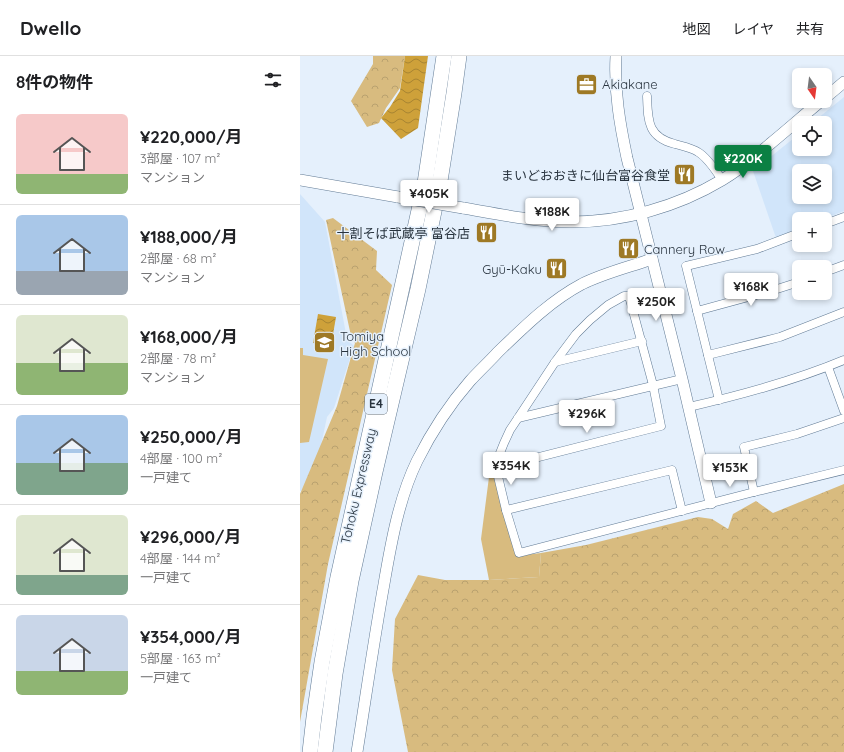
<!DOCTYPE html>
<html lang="ja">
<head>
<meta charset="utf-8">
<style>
  :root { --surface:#fff; --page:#f6f6f6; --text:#202124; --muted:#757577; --line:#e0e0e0; --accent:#0b8043 }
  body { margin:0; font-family:Quicksand,"Noto Sans JP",sans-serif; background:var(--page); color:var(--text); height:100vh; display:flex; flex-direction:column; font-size:15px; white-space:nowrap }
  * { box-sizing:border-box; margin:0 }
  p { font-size:13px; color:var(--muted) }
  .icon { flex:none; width:22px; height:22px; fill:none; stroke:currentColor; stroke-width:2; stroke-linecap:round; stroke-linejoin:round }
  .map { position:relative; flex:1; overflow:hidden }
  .drawer { display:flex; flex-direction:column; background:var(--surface); width:300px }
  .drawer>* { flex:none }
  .needle { width:26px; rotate:166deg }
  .controls { position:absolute; left:492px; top:12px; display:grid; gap:8px }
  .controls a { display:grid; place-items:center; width:40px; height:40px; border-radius:6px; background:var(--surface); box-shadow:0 2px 6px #0003; font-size:20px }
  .price { position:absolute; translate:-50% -34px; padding:0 9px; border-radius:4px; background:#fff; color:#222; font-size:13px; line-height:26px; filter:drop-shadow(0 1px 2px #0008) }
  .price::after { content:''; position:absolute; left:50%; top:24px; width:12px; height:9px; margin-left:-6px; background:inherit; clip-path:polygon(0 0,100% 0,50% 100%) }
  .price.current { background:var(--accent); color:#fff }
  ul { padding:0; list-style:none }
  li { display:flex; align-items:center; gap:12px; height:100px; padding:0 16px }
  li+li { border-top:1px solid var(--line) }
  li span { display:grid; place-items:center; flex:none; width:112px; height:80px; border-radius:6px; color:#555 }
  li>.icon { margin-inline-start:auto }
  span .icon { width:48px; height:48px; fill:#fffc; stroke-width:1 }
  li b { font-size:17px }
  h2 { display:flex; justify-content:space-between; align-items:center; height:48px; padding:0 16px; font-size:17px }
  header { display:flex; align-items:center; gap:24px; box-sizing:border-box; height:56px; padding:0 20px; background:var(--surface); border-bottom:1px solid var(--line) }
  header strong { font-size:19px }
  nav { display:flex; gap:22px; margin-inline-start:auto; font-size:14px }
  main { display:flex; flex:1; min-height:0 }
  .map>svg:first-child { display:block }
</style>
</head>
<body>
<header>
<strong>Dwello</strong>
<nav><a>地図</a><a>レイヤ</a><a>共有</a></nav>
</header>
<main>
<section class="drawer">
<h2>8件の物件<svg class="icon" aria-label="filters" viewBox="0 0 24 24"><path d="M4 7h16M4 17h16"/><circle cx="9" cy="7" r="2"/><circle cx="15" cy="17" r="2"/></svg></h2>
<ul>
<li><span style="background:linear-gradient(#f6c9c9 75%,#8fb573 0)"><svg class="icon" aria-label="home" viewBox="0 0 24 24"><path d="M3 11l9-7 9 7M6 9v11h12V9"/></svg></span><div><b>¥220,000/月</b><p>3部屋 · 107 m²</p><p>マンション</p></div></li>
<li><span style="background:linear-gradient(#a9c7e8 70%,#9aa5b1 0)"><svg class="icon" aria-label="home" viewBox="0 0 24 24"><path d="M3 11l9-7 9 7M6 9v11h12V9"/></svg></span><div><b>¥188,000/月</b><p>2部屋 · 68 m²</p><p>マンション</p></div></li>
<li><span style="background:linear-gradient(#dfe7d0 60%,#8fb573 0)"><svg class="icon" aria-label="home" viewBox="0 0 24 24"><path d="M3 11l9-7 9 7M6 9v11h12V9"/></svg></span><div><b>¥168,000/月</b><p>2部屋 · 78 m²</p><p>マンション</p></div></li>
<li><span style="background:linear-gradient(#a9c7e8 60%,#7fa58c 0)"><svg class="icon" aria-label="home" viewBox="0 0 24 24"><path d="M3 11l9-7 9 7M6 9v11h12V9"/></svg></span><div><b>¥250,000/月</b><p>4部屋 · 100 m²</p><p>一戸建て</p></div></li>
<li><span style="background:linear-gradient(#dfe7d0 75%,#7fa58c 0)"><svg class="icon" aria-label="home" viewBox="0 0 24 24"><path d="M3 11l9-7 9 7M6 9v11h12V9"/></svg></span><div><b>¥296,000/月</b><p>4部屋 · 144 m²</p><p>一戸建て</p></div></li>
<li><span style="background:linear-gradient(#c9d6e8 70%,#8fb573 0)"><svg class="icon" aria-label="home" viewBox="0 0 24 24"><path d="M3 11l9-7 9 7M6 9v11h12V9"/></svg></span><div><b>¥354,000/月</b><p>5部屋 · 163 m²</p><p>一戸建て</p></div></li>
</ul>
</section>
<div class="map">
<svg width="544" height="696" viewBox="0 0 544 696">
  <defs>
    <pattern id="forest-crowns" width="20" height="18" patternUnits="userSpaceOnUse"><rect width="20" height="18" fill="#d8bb7f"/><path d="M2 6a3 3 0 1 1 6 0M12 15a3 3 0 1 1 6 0" fill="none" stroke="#b9a16f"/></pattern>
    <pattern id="water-waves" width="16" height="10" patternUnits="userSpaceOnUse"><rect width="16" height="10" fill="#cea13a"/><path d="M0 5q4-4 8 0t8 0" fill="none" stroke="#a78432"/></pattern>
  </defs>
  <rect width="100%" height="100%" fill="#e5f0fc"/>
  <!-- built -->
  <g fill="#d1e5fa" fill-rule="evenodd">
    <path d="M544,41V155L524,163H499V173L476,182L453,115L499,78V93H525V67H512ZM499,115H525V141H499Z"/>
    <path d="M0,138L25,166L47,283L54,290L34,352L27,361L12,432L0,435Z"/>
  </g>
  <!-- forest -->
  <g fill="url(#forest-crowns)">
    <path d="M73,0H105L100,32L86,52L79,67L67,71L51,45L73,8Z"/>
    <path d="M33,162L77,195L76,214L92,229L28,508L0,666V438L37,350L55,287L51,280L26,164Z"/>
    <path d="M544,428V696H108L92,614L95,563L118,519L145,524H189L239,521L241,497L286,489L398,461L412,463L428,473L433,458L456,445L473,457Z"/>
  </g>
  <!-- green -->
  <g fill="#d8bb7f">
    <path d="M0,292H3V299L28,303L9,386L0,387Z"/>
    <path d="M195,420L216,500L241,497L239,521L189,524L181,483L189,421Z"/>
  </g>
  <!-- water -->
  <g fill="url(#water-waves)">
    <path d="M105,0H128L118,72L101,83L81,62L90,51L100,35Z"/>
    <path d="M18,258L36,261L31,290L13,287Z"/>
  </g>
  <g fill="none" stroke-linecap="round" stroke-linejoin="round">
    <defs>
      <g id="street">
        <path d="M347,40C348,64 347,81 375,88C382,90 392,92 398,96C408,102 416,115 422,124"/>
        <path d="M525,168L544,161"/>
        <path d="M525,216L544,209"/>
        <path d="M397,255L474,234L499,226"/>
        <path d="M408,299L480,281L544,256"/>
        <path d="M255,306L342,285"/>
        <path d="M528,311L544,355"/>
        <path d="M419,344L386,210L457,193L499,177"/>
        <path d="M389,351C441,339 494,325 544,304"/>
        <path d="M218,362L382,323"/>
        <path d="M196,412L361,370L353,329L329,240H324L308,249L290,264L276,278L255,306L218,362L210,374L204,387L198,402L196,412L206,454L219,497L454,436L544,414"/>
        <path d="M454,436L444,391L497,378L544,362"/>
        <path d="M206,454L372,414L382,455"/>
      </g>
      <g id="secondary">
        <path d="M316,0C314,35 320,69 327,102L382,323L411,447"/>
        <path d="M525,42L544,26"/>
        <path d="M0,124L98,141"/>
        <path d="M163,152C198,158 235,166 271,166C323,166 377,151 422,124C439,114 455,101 470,88C487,74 504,59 521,45"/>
        <path d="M57,696C66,640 74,583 84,528C91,487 99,442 117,405C131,377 149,349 170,325C179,315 189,306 198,296C224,271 250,245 282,228C304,217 329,211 352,203"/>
      </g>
      <g id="highway">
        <path d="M10,696L14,661L22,606L38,521L125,127L144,0"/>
        <path d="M25,696L35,618L51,525L75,416L118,233L139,131L154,37L159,0"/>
      </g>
    </defs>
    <!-- street casing -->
    <use href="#street" stroke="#627b95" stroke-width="9"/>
    <!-- secondary casing -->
    <use href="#secondary" stroke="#627b95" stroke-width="12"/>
    <!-- highway casing -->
    <use href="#highway" stroke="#627b95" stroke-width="16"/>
    <!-- street -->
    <use href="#street" stroke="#fff" stroke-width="8"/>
    <!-- secondary -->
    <use href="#secondary" stroke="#fff" stroke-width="11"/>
    <!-- highway -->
    <use href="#highway" stroke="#fff" stroke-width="15"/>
    <defs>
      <path id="secondary-bridge" d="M98,141L163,152"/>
    </defs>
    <!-- secondary-bridge casing -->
    <use href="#secondary-bridge" stroke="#627b95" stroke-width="12" stroke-linecap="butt"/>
    <!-- secondary-bridge -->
    <use href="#secondary-bridge" stroke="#fff" stroke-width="11"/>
  </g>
  <!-- icons -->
  <defs>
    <symbol id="office-square" viewBox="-11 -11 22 22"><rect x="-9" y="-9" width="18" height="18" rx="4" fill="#9e7925" stroke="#e5f0fc"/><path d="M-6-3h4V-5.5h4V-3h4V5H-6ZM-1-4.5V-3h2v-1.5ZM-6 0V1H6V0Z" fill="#fff"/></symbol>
    <symbol id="restaurant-square" viewBox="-11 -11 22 22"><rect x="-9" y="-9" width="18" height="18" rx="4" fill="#9e7925" stroke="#e5f0fc"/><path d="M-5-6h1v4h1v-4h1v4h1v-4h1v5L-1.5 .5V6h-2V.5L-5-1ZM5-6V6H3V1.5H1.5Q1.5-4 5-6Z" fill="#fff"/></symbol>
    <symbol id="school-square" viewBox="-11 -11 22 22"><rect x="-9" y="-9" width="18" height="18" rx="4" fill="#9e7925" stroke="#e5f0fc"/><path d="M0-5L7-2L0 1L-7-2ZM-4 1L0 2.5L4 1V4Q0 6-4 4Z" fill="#fff"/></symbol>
  </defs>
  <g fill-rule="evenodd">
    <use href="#office-square" x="274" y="16" width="25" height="25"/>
    <use href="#restaurant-square" x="372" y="106" width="25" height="25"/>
    <use href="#restaurant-square" x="174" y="164" width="25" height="25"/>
    <use href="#restaurant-square" x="316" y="180" width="25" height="25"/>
    <use href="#restaurant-square" x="244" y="200" width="25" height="25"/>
    <use href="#school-square" x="12" y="274" width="25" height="25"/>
  </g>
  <g text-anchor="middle" stroke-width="3" stroke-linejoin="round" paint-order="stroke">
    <!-- shield labels -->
    <rect fill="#e5f0fc" stroke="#616c77" stroke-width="1" x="65" y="338" width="22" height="20" rx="3"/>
    <g font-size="12" font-weight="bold" fill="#28333e">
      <text x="76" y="352">E4</text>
    </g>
    <!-- poi labels -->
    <g font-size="13" fill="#28333e" stroke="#e5f0fc" text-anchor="start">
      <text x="302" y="33">Akiakane</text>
      <text x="370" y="124" text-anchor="end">まいどおおきに仙台富谷食堂</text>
      <text x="170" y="182" text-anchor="end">十割そば武蔵亭 富谷店</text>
      <text x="344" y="198">Cannery Row</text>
      <text x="242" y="218" text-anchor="end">Gyū-Kaku</text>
      <text x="40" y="285">Tomiya<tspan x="40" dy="15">High School</tspan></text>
    </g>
    <!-- street labels -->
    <g font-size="13" fill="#28333e" stroke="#e5f0fc">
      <text transform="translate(58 430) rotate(-77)" y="5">Tohoku Expressway</text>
    </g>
  </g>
</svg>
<div class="controls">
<a><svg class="needle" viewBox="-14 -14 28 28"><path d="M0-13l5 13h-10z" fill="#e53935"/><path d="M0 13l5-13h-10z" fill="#757577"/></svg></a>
<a><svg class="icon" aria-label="locate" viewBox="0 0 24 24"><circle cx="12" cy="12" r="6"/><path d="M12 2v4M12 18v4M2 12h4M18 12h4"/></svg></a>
<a><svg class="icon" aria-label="layers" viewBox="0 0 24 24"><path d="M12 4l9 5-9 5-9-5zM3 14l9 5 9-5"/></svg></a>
<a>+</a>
<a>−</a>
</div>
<b class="price current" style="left:443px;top:123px">¥220K</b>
<b class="price" style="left:129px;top:158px">¥405K</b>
<b class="price" style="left:252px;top:176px">¥188K</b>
<b class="price" style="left:451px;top:251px">¥168K</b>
<b class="price" style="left:356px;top:266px">¥250K</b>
<b class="price" style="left:287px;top:378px">¥296K</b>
<b class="price" style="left:211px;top:430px">¥354K</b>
<b class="price" style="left:430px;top:432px">¥153K</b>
</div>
</main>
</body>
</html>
